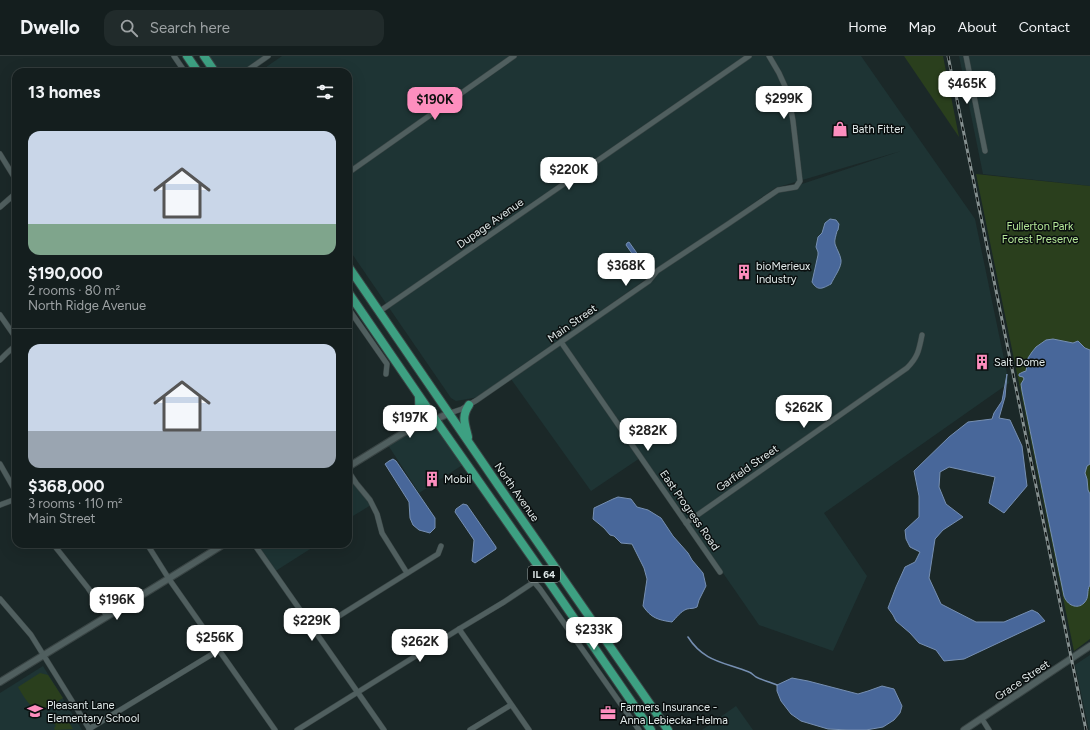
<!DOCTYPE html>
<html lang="en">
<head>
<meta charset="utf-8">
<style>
  :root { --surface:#141e1e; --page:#212b2b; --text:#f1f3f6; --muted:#9da2a4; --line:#333c3c; --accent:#fd8ebe }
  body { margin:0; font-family:Figtree,sans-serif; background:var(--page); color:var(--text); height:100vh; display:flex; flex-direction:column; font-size:15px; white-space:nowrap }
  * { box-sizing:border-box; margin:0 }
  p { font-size:13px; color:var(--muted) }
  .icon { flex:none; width:22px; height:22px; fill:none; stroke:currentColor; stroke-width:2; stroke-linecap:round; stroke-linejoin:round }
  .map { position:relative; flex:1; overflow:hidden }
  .details { position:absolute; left:12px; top:12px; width:340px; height:480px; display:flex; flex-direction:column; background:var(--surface); border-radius:12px; box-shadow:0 4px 16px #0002,0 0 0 1px var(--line) }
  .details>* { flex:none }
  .price { position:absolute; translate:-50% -34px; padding:0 9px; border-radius:8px; background:#fff; color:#222; font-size:13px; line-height:26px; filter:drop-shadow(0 1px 2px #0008) }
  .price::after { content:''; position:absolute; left:50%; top:24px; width:12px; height:9px; margin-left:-6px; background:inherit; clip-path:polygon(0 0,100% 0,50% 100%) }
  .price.on { background:var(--accent); color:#111 }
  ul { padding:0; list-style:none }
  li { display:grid; align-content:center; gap:8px; height:212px; padding:0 16px }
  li+li { border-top:1px solid var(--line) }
  li span { display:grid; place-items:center; height:124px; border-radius:12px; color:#555 }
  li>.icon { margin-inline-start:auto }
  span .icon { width:72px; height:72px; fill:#fffc; stroke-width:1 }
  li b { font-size:17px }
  h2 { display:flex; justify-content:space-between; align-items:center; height:48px; padding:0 16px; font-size:17px }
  header { display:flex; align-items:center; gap:24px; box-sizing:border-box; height:56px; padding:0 20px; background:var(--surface); border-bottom:1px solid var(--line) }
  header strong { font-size:19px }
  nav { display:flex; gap:22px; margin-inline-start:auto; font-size:14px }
  .search { width:280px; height:36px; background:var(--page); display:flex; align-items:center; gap:10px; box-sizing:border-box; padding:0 14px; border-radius:12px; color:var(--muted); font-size:15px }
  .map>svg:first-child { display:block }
</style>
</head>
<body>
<header>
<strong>Dwello</strong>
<div class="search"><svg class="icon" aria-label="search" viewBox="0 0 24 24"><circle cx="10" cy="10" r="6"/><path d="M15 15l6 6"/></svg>Search here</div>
<nav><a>Home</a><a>Map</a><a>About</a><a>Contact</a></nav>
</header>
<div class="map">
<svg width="1090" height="674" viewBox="0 0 1090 674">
  <rect width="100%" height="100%" fill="#1b2828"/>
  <!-- built -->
  <g fill="#1e3434">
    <path d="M207,0H265L242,16H218Z"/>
    <path d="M282,0H861L975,163L1009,327L824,457L867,520L833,595L759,569L563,286L659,215L778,136L901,95L775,132L479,341L456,345L451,342L348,192V16H259Z"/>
    <path d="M959,0H1090V130L983,118Z"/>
    <path d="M561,287L640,402L591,435L511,323Z"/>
    <path d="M434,366L464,408L419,437L388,389L404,379Z"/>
    <path d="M348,418L371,449L348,463Z"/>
    <path d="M255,488H318L274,516Z"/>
    <path d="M1090,599V674H1089L1075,609Z"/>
    <path d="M43,610L82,674H0V637Z"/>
    <path d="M736,650L753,674H702Z"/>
  </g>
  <!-- green -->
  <g fill="#2a3f1d">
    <path d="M904,0H943L959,81Z"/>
    <path d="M976,118L1090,130V583L1074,595Z"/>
    <path d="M40,617L48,619L63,642C37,659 33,657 18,631Z"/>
    <path d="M58,661L62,667L67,663L73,673L55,674L54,672L56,670L52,665Z"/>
  </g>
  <!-- water -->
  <g fill="#48679a" stroke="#768fb2">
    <path d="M830,163L836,164L839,168L838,174L837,175C836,180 834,184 835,188C837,194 840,198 841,204C842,211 834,221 831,228C823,232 818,236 812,226L818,199V196L816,191L818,181L822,177L825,167Z"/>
    <path d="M629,186L646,210V212L644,214L643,213L626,189L627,187Z"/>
    <path d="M1053,283L1073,287L1078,285L1085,292L1090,294V408L1087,410L1085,417L1087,423L1088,434L1090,438V529C1086,535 1090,541 1084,547C1077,554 1067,549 1064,540L1022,335L1021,328L1024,323L1023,321L1019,320V318L1023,316L1026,315L1028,302L1032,296L1036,291L1046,284Z"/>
    <path d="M1007,318L1005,341L999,362L1010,364L1022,390L1027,430L1004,457L989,447L995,421L949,411L940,416L939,431L946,448L963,461L943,474L935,483L929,522L941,548L976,566H1004L1032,554L1038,557L1045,565L964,603L944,605L936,594L919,587L910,577L896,565L893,559L888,552L896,531L905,511L915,506L920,496L910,491L906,483L905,474L919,461V440L914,415L949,381L968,366L992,363L994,357L1002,345Z"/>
    <path d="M393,403L396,405L435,462V472L430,477L419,474L413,469L410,462L409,446L385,408L389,405Z"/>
    <path d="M618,441L631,443L637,451L648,454L661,462L673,480L688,497L692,504L703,517L706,530L699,544L697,551C693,553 691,552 687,553C681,555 676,562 672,566C658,564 651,562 643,550L647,523L644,512L632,488L621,487L614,480L610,479L604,472L593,463L594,452L613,443Z"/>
    <path d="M463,448L467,449L496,491V493L475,507L472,505L474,484L455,456L456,453Z"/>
    <path d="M792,622L808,625L858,638L868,635L882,630L894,633L902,650L900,657L894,664L883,671L866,674H849L828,673L801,665L791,658L781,645L777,635V629Z"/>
  </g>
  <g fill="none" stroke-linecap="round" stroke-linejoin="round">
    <!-- stream -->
    <path stroke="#768fb2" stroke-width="1.5" d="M688,581C704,606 724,606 749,616C752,617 753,619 756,621C762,624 770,626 777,629"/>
    <defs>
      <g id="minor">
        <path d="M174,0L185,16"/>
        <path d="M966,0L985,95"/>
        <path d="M245,16L268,0"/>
        <path d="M0,98L16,124"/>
        <path d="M348,117L514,0"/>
        <path d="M0,151L16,137"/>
        <path d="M348,252L387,308L386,318"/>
        <path d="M380,255L749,0"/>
        <path d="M0,259L16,282"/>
        <path d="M561,286L720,516"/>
        <path d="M0,304L7,297L16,289"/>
        <path d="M450,357L462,353L477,344L649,225L657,215L728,168L778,134L796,131L800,125L793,65L788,37L779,17L769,0"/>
        <path d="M0,408L16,436"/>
        <path d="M348,415L356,427L370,444L377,458L382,477L407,517"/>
        <path d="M0,449L16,443"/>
        <path d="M686,467L907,312C918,301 919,294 922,279"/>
        <path d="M53,488L88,532L107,560"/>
        <path d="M147,488L169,523L275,674"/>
        <path d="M254,488L384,674"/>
        <path d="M0,543L31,579L90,674"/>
        <path d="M459,573L529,674"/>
        <path d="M315,575L438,498L441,490"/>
        <path d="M982,663L989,674"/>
        <path d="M89,673L219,594"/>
        <path d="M297,674L459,573L504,546L534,526L540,533L639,674"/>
        <path d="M470,674L511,649"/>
      </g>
      <g id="tertiary">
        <path d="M348,411L403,377L450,357"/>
        <path d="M0,626C74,580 150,535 224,488"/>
        <path d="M964,674L1090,590"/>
      </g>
      <g id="primary">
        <path d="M187,0L198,16"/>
        <path d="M204,0L215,16"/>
        <path d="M348,210L498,429L668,674"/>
        <path d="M348,236L435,363L545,520L651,674"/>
        <path d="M410,374C419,359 420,358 419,341"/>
        <path d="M468,381C465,368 461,361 469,349"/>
      </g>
    </defs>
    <!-- minor casing -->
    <use href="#minor" stroke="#3a4545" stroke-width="6"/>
    <!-- tertiary casing -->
    <use href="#tertiary" stroke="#3a4545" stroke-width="8"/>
    <!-- primary casing -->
    <use href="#primary" stroke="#3a4545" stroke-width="10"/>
    <!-- minor -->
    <use href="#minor" stroke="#505f5f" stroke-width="5"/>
    <!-- tertiary -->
    <use href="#tertiary" stroke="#505f5f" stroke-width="6"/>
    <!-- primary -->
    <use href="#primary" stroke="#3da082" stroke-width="8"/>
    <defs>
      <path id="rail" d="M948,0L1086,674"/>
    </defs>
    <!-- rail casing -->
    <use href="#rail" stroke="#859090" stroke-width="3"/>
    <!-- rail -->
    <use href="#rail" stroke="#0a0f0f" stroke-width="1.5" stroke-dasharray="4.5" stroke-linecap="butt"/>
  </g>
  <!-- icons -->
  <defs>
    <symbol id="shop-bare" viewBox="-9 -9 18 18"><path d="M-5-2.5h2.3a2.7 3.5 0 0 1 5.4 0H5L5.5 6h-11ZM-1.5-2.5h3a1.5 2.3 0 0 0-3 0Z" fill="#fd8ebe" stroke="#0a0f0f" stroke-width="2.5" paint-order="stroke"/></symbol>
    <symbol id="building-bare" viewBox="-9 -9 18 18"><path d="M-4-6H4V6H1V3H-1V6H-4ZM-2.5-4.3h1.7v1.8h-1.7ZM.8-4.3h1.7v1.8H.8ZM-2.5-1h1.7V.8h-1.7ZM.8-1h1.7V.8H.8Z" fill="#fd8ebe" stroke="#0a0f0f" stroke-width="2.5" paint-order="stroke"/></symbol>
    <symbol id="school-bare" viewBox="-9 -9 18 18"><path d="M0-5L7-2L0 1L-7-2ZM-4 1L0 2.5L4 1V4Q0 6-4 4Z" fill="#fd8ebe" stroke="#0a0f0f" stroke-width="2.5" paint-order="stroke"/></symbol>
    <symbol id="office-bare" viewBox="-9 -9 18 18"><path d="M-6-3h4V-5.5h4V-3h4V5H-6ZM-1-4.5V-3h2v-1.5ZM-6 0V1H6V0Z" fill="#fd8ebe" stroke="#0a0f0f" stroke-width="2.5" paint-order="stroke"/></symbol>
  </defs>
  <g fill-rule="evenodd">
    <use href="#shop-bare" x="829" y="62" width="22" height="22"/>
    <use href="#building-bare" x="733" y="205" width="22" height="22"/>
    <use href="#building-bare" x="971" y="295" width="22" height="22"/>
    <use href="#building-bare" x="421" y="412" width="22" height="22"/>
    <use href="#school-bare" x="24" y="644" width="22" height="22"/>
    <use href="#office-bare" x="597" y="646" width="22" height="22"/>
  </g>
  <g text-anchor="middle" stroke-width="3" stroke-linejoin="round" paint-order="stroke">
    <!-- shield labels -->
    <rect fill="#0a0f0f" stroke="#a1a9a9" stroke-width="1" x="528" y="510" width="32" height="16" rx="3"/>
    <g font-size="10" font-weight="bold" fill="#e2ebeb">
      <text x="544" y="522">IL 64</text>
    </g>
    <!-- poi labels -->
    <g font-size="11" fill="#e2ebeb" stroke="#0a0f0f" text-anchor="start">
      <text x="852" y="77">Bath Fitter</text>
      <text x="756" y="214">bioMerieux<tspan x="756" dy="13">Industry</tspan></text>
      <text x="994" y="310">Salt Dome</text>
      <text x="444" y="427">Mobil</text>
      <text x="47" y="653">Pleasant Lane<tspan x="47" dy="13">Elementary School</tspan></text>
      <text x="620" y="655">Farmers Insurance -<tspan x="620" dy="13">Anna Lebiecka-Helma</tspan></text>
    </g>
    <!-- street labels -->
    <g font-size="11" fill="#e2ebeb" stroke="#0a0f0f">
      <text transform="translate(490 167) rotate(-35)" y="4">Dupage Avenue</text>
      <text transform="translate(572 267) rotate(-35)" y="4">Main Street</text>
      <text transform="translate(747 412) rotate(-35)" y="4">Garfield Street</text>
      <text transform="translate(517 436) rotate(55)" y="4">North Avenue</text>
      <text transform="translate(690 454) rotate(55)" y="4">East Progress Road</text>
      <text transform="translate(1022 624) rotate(-34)" y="4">Grace Street</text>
    </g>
    <!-- park labels -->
    <g font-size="11" fill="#b5e898" stroke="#0a0f0f">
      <text x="1040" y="174">Fullerton Park<tspan x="1040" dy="13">Forest Preserve</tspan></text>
    </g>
  </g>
</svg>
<b class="price" style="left:967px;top:49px">$465K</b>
<b class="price" style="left:784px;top:64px">$299K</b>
<b class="price on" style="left:435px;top:65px">$190K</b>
<b class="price" style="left:569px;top:135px">$220K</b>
<b class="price" style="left:626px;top:231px">$368K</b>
<b class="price" style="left:804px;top:373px">$262K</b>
<b class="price" style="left:410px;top:383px">$197K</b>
<b class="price" style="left:648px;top:396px">$282K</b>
<b class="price" style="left:117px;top:565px">$196K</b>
<b class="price" style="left:312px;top:586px">$229K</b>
<b class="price" style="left:594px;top:595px">$233K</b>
<b class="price" style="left:215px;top:603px">$256K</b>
<b class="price" style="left:420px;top:607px">$262K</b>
<section class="details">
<h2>13 homes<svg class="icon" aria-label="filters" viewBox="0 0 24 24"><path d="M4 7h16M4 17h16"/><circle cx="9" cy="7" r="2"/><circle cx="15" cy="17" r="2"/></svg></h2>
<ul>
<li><span style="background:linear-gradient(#c9d6e8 75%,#7fa58c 0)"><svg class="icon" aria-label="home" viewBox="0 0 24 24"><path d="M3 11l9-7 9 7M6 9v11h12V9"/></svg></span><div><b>$190,000</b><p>2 rooms · 80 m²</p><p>North Ridge Avenue</p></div></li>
<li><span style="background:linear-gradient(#c9d6e8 70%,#9aa5b1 0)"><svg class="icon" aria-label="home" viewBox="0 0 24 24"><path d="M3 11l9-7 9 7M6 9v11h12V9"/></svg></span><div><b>$368,000</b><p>3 rooms · 110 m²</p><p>Main Street</p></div></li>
</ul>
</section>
</div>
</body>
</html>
